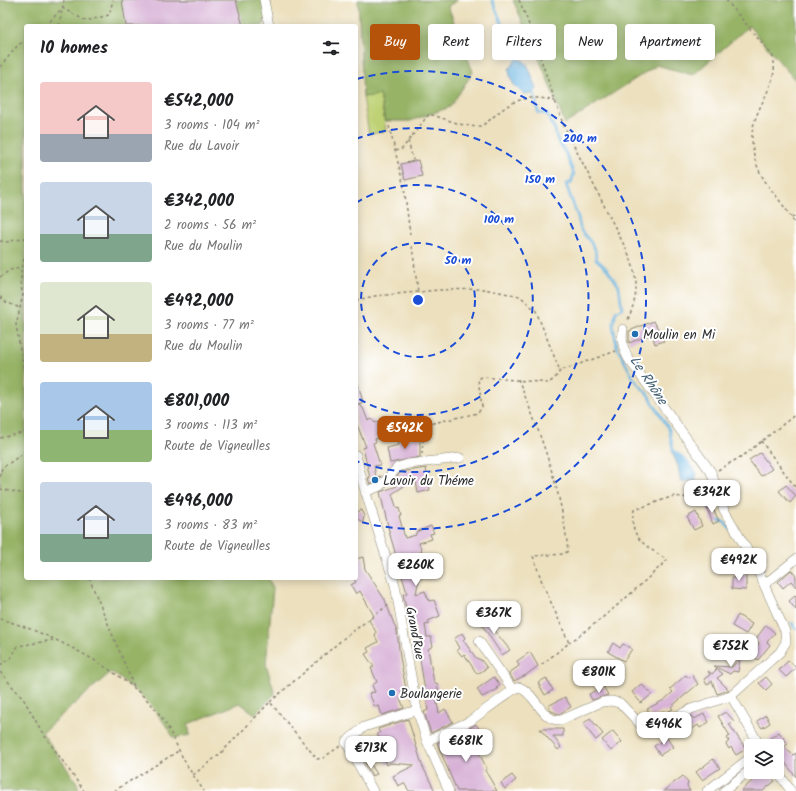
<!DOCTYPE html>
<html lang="en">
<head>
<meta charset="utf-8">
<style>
  :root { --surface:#fff; --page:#f2f2f2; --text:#202124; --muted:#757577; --accent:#b45309 }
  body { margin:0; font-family:Kalam,sans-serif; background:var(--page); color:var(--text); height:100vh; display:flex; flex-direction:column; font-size:15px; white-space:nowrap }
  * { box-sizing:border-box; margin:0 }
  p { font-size:13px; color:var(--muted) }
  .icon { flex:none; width:22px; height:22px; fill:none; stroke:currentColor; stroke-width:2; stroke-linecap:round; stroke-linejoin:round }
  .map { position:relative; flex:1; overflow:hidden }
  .panel { position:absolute; left:24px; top:24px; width:334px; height:556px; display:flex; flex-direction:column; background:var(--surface); border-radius:4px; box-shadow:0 2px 10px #0003 }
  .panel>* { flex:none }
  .top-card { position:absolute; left:370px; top:24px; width:366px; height:36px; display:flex; gap:8px }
  .tools { position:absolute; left:744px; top:739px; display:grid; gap:8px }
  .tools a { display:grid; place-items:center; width:40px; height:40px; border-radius:4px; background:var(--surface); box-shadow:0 2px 10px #0003; font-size:20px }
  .price { position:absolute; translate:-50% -34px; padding:0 9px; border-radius:8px; background:#fff; color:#222; font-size:13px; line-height:26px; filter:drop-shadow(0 1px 2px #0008) }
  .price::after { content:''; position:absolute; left:50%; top:24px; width:12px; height:9px; margin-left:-6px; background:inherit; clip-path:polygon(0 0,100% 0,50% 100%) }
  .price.selected { background:var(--accent); color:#fff }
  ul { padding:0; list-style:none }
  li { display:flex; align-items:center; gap:12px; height:100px; padding:0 16px }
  li span { display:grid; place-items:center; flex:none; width:112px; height:80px; border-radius:4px; color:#555 }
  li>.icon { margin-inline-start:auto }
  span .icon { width:48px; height:48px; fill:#fffc; stroke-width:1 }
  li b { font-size:17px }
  h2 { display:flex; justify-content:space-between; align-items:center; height:48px; padding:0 16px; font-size:17px }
  .pill { padding:0 14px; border-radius:4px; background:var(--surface); box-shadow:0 2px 10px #0003; font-size:14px; line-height:36px }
  .pill.selected { background:var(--accent); color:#fff }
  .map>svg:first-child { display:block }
</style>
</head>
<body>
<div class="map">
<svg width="796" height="791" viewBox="0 0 796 791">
  <rect width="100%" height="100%" fill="#fff"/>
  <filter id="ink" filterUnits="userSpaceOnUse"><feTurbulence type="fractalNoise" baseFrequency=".025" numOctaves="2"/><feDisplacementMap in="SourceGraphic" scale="8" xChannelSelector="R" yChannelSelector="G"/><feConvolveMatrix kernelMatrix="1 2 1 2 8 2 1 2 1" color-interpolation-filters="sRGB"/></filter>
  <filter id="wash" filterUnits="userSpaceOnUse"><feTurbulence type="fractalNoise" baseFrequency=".012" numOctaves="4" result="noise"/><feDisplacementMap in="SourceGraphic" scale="16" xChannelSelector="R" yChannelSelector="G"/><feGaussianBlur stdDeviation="0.9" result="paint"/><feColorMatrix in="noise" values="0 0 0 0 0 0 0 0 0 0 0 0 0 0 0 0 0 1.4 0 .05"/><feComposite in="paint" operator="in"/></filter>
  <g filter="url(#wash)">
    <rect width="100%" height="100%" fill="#ece0be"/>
    <!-- green -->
    <path fill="#bed174" stroke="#747e50" d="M380,94L386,131L369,134L363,97Z"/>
    <!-- forest -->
    <g fill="#96b366" stroke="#606f48">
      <path d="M0,0H271L263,26H26V578H268L273,588L266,664L275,694L255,714L240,703L188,724L190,735L174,738C155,707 140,692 111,672L42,732L77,783L79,791H0Z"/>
      <path d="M358,0H458L448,6L473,72L450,107L410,121H385L380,95L363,97Z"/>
      <path d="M513,0H796V81L749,26L693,75L657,65L565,124L543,68Z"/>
    </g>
    <!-- water -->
    <g fill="#67b3e0" stroke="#496f86">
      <path d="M521,59L527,64L537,88L534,94H524C514,87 510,81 509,69L516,60Z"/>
      <path d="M673,450L682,456L697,473L695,480L681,482L678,466L672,452Z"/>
    </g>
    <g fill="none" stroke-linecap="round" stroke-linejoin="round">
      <!-- stream -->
      <g stroke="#67b3e0" stroke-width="2.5">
        <path d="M492,0L518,62"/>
        <path d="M533,91C537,98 535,107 539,113L547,114L555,130L557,139L566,154L574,174L571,183L566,184L567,187L578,218L581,231L589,240L595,249L596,259L607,269L619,286L622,308L616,311L613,326L617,347L634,379L651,398L653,403L669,429L673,450L689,463"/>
        <path d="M693,477L700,491"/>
        <path d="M701,493L708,507"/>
        <path d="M717,519L719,521L724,522L731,530"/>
        <path d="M792,623L796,629"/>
      </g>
    </g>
    <g id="blocks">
      <!-- building -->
      <g fill="#d7b1d6">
        <path d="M122,0H236L243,26H126Z"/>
        <path d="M418,160L422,176L405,180L401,164Z"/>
        <path d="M654,321L664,341L655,344L652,334L629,343V331Z"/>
        <path d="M356,384H358L363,402L358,404L363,408L368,421L372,419L375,423L379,421L382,431L377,433L379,438L375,439L376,442L373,443L380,465L374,466L376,477L381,476L377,481L370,484L368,478H370L363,448L366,447L356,422Z"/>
        <path d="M420,437V457L390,463L387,448L399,445L398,441Z"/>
        <path d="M760,453L772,469L761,476L749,460Z"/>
        <path d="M426,468L430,490L418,493L416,482L407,484L392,494L397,509L399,508L401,516H399L405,538L416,535V532L431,526L434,533L430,534L432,539L419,543L422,552L417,553L423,577L419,578L416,594L425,591L429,601L434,600L440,616L428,621L430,624L425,625L427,637H431L433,646L428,649L434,683H437L439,693L435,694L439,713L445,709L453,722L431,733L424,712L428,710L414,621L409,622L403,594L407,593L390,535L380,492L397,486L394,480L401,472Z"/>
        <path d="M786,485L796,496L790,503L779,491Z"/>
        <path d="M711,504L719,521L713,524L706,506Z"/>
        <path d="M361,510L364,516L363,522L357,519L356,512Z"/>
        <path d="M696,512L702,526L694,530L687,517Z"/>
        <path d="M363,557L365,569L385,600L397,632L400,657L406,689L401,691L403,697L400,698L404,708L382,715L379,706L375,707L369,693L375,692L372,685L377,682L371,668L374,667L365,654L369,652L367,648L378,642L375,636L376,632L369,620L374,616L360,591L356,594L351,585L356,582L353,578H356V559Z"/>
        <path d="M791,570L796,576V587L791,581L783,588L778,582Z"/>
        <path d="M735,574H746V590L732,589V578H735Z"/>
        <path d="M796,595V610L789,601Z"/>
        <path d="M492,615L496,622L493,624L495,627L493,629L510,650L502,655L480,622Z"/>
        <path d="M738,615L752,624L746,634L732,626Z"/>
        <path d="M766,625L775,633L767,642L770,645L758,660L751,653L759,643L755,640Z"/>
        <path d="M462,633L465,638L463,640L476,658L481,660L487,668L477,674L464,654L462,656L457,650L459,648L454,639Z"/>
        <path d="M613,643L620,648L623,644L632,649L624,661L608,652Z"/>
        <path d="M530,652L538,666L526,675L514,681L509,673L519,666L517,661Z"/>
        <path d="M740,658L738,672L733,671L730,674L714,666L732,667Z"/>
        <path d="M789,660L796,668L786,677L779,670Z"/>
        <path d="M717,669L723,674L717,678L729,690L717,694L712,681L707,685L704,679L710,675L708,671L712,674Z"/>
        <path d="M686,675L689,678L692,675L698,684L671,707L673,709L665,713L664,711L652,717L647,709L664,700L673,692L670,689Z"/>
        <path d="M494,677L500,685L496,688L498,689L482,697L477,689Z"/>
        <path d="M766,677L772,684L766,690L759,683Z"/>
        <path d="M546,678L553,690L545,695L538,683Z"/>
        <path d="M641,684L652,694L641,703L632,692Z"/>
        <path d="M603,686L608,695L592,700L589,694Z"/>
        <path d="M565,697L571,707L559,714L551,711L548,706Z"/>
        <path d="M726,712L734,721L729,724L746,749L736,755L731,747L729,749L726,744L729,741L727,738L730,736L718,716Z"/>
        <path d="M704,714L709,722L700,728L698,725L688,732L681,721L691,716L694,719Z"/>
        <path d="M766,715L770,723L762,728L757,721Z"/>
        <path d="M590,718L603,734L596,740L583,724Z"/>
        <path d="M408,719L422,765L435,791H409L404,783L398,786L393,776L415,765L390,763L387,765L383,755L388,753L377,734L380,733L378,729Z"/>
        <path d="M476,724L480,730L477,732L480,739L474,743L487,769L485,770L497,791H457L437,743L459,733L462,742L474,734L470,728Z"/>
        <path d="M540,729H563V736H553L561,747L558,750Z"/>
        <path d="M613,731L622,742L611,751L602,740Z"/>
        <path d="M779,732L788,744L784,747L793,755L796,753V777L777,752V746H774L769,739Z"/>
        <path d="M667,738L673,747L660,755L654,746Z"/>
        <path d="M362,756L366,764L370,763L377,774L372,776Z"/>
        <path d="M713,759L720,768L702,780L696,772Z"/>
        <path d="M762,772H767L775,781L763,791H741Z"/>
        <path d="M512,775L516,780L505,789L501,783Z"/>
        <path d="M683,776L688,783L687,786L690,791H663Z"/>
      </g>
    </g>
  </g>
  <g filter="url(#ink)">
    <use href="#blocks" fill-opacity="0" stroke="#8c8674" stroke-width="1"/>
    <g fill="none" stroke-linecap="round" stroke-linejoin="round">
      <defs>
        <g id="minor">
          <path d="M264,0L269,26"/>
          <path d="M356,455L363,484L395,585L417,710L427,741L449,791"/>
          <path d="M365,492L380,486L398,467L408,464L460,458"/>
          <path d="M765,584L796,559"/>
          <path d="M479,641L513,690"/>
          <path d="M731,696L760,746"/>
          <path d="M427,741L470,721L513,690L519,687C537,694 541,722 561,720L602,702L611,701L620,703L642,726L648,728L656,727L691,709L731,696L780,652L786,642L785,631L753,560L724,510L711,472L628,358C623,348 621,341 623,329"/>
          <path d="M777,771L791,791"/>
          <path d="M373,791L346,742L364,727L417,710"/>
          <path d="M707,791L751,757"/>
          <path d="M724,791L751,769"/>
        </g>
      </defs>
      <!-- minor casing -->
      <use href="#minor" stroke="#8c8674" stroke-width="10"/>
      <!-- path -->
      <g stroke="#8c8674" stroke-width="1.5" stroke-dasharray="3 3" stroke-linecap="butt">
        <path d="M519,0L527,19L563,124L630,257C639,284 638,295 627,322"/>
        <path d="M726,0L772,55C783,81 751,109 752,138C753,182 780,192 796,227"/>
        <path d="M46,26L62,8L86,21L109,15L113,0"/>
        <path d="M59,26L64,0"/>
        <path d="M0,67L18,45L26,40"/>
        <path d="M389,126L404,187L410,234"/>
        <path d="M408,141L413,160"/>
        <path d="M395,151L402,149L429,114C441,117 468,129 480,126C487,124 492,117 498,113C517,97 532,95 555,101"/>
        <path d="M792,218L796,215"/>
        <path d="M0,241L6,242L26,238"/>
        <path d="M412,246L418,292"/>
        <path d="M26,253L21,268V286L23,295L16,325L26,383"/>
        <path d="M0,277L10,270L21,268"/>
        <path d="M0,297L6,302L20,308"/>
        <path d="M356,300L375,296L439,290L483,289L520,296L536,311L560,371"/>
        <path d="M518,379C541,435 562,491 568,551L564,554L533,556L542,582L569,643L541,665"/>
        <path d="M0,438L26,432"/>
        <path d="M761,441L796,488"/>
        <path d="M422,454L424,427L433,423L478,413L482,407L478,379L482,377L549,383L556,377L560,371L616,351"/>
        <path d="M718,470L744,455L796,414"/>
        <path d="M0,477L2,468L21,455L26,449"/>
        <path d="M0,484L2,490"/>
        <path d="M0,489L26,494"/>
        <path d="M89,578L135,689"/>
        <path d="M0,619C49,632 130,673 160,715C170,729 176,745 184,760C190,771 197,781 204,791"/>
        <path d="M569,643C604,618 636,590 667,560C648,547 627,538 634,510L674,496L689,498L708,489"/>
        <path d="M0,665L11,658L18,646L53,640"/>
        <path d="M0,672L24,700L42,732L84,791"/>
        <path d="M270,702L344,638L391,603"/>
        <path d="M193,775L220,754L270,702L317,759L323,758L340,746"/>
        <path d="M114,791L180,750"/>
      </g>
      <!-- minor -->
      <use href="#minor" stroke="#fff" stroke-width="9"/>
    </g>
  </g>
  <!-- distance rings -->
  <g fill="none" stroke="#1d4ed8" stroke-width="2" stroke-dasharray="7 5">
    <circle cx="418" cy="300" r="57"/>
    <path d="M356 203A115 115 0 1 1 356 397"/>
    <path d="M356 139A172 172 0 1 1 356 461"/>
    <path d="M357 79A229 229 0 1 1 357 521"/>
  </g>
  <!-- markers -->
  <g fill="#1f6fb2" stroke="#fff" stroke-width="1.5">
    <circle cx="635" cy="334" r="4"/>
    <circle cx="375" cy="480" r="4"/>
    <circle cx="392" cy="693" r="4"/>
  </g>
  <g text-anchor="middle" stroke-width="4" stroke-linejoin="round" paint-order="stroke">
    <!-- poi labels -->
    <g font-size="13" fill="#2b2b2b" stroke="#fff" text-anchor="start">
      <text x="643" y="339">Moulin en Mi</text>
      <text x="383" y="485">Lavoir du Théme</text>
      <text x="400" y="698">Boulangerie</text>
    </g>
    <!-- street labels -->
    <g font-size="13" fill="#2b2b2b" stroke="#fff">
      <text transform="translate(416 633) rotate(79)" y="5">Grand'Rue</text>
    </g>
    <!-- water labels -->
    <g font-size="14" font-style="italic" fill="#436173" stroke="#fff">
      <text transform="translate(649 380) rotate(56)" y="5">Le Rhône</text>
    </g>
  </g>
  <circle cx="418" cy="300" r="6" fill="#1d4ed8" stroke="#fff" stroke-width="2"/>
  <g font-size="12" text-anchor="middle" font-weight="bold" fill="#1d4ed8" stroke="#fff" stroke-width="4" stroke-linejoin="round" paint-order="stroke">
    <text x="580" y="142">200 m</text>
    <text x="540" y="183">150 m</text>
    <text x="499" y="223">100 m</text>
    <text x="458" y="264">50 m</text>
  </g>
</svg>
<div class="tools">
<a><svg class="icon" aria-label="layers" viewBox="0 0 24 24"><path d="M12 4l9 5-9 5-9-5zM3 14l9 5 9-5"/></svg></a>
</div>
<b class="price selected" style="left:405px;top:450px">€542K</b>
<b class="price" style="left:712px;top:514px">€342K</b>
<b class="price" style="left:739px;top:582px">€492K</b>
<b class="price" style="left:416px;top:587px">€260K</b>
<b class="price" style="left:494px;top:635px">€367K</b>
<b class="price" style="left:731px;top:668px">€752K</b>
<b class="price" style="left:599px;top:694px">€801K</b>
<b class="price" style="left:664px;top:746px">€496K</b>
<b class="price" style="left:466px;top:763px">€681K</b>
<b class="price" style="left:371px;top:770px">€713K</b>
<div class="top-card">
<a class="pill selected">Buy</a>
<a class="pill">Rent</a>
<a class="pill">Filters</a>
<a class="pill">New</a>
<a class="pill">Apartment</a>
</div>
<section class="panel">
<h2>10 homes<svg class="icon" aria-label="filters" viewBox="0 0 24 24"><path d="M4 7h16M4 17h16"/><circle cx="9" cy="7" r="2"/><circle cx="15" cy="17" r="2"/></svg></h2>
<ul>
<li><span style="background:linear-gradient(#f6c9c9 65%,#9aa5b1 0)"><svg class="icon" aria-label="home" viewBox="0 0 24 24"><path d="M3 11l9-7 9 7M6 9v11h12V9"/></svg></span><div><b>€542,000</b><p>3 rooms · 104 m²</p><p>Rue du Lavoir</p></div></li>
<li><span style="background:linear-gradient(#c9d6e8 65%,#7fa58c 0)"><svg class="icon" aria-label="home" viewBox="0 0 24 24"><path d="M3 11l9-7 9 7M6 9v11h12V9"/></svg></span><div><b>€342,000</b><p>2 rooms · 56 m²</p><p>Rue du Moulin</p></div></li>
<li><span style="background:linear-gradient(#dfe7d0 65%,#c2b280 0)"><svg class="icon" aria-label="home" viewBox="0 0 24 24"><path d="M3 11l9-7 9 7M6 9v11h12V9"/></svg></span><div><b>€492,000</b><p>3 rooms · 77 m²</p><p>Rue du Moulin</p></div></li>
<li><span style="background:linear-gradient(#a9c7e8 60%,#8fb573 0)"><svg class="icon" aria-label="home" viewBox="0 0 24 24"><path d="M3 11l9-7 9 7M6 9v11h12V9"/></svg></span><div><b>€801,000</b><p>3 rooms · 113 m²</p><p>Route de Vigneulles</p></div></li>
<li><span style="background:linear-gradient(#c9d6e8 65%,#7fa58c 0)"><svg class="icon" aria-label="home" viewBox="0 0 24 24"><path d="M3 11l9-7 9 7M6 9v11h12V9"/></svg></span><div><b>€496,000</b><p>3 rooms · 83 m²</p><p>Route de Vigneulles</p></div></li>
</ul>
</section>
</div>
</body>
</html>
